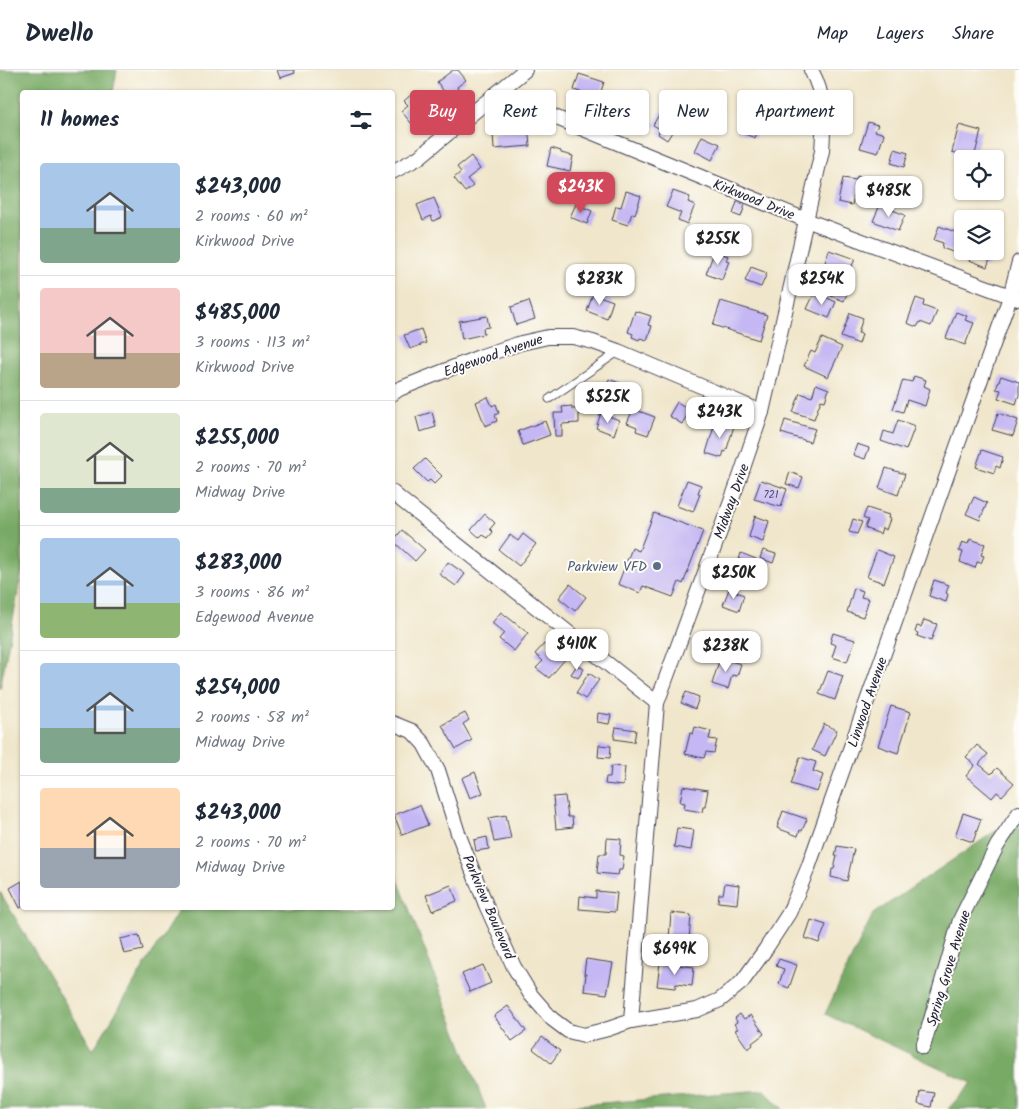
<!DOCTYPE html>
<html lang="en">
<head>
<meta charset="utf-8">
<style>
  :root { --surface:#fff; --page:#f2f2f3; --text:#1f2937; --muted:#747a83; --line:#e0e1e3; --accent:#d1495b }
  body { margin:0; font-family:Kalam,sans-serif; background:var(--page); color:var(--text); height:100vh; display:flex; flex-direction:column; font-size:19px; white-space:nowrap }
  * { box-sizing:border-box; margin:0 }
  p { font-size:16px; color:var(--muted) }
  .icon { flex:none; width:28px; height:28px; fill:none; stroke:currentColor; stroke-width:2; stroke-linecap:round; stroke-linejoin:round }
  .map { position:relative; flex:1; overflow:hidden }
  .details { position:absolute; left:20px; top:20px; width:375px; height:820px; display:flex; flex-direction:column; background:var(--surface); border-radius:5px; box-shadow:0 1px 4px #0004 }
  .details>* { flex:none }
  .top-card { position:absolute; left:410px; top:20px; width:475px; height:45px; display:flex; gap:10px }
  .controls { position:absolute; left:954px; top:80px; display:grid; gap:10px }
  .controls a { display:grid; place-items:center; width:50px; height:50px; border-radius:5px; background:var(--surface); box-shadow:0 1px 4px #0004; font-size:25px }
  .price { position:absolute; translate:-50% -42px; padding:0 11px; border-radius:10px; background:#fff; color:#222; font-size:16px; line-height:32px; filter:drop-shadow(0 1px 2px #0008) }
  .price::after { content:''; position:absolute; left:50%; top:30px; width:15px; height:11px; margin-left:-8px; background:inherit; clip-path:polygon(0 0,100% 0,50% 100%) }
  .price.active { background:var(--accent); color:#fff }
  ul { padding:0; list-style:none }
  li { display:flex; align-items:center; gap:15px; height:125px; padding:0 20px }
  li+li { border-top:1px solid var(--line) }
  li span { display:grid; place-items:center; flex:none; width:140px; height:100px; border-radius:5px; color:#555 }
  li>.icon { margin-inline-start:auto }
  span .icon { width:60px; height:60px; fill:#fffc; stroke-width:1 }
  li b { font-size:21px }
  h2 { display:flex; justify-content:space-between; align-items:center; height:60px; padding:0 20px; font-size:21px }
  .pill { padding:0 18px; border-radius:5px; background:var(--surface); box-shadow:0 1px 4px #0004; font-size:18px; line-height:45px }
  .pill.active { background:var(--accent); color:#fff }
  header { display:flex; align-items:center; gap:30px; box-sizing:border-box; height:70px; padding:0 25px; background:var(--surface); border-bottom:1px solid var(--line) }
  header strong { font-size:24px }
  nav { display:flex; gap:28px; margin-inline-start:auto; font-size:18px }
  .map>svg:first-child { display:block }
</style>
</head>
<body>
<header>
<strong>Dwello</strong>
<nav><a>Map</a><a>Layers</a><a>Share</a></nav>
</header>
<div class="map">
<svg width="1019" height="1039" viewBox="0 0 1019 1039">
  <rect width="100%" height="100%" fill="#fdfcf7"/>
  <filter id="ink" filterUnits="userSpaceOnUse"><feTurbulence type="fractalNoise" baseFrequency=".02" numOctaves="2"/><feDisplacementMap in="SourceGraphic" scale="10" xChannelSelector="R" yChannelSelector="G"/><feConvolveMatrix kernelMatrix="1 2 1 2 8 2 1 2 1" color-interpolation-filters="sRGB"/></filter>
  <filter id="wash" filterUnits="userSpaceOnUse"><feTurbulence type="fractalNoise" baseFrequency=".0096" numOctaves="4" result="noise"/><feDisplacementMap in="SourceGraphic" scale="20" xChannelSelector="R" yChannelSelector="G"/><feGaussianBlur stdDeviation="1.12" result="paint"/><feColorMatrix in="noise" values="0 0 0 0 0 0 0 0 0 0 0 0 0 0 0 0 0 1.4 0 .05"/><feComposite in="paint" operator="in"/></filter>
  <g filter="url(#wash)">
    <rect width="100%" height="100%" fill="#f0e6cb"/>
    <!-- forest -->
    <g fill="#78aa65" stroke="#4d6650">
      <path d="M0,0H117L113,22H22V501L0,619Z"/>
      <path d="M1019,745V1039H948L972,1013L825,944L873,844Z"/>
      <path d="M393,797L486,1039H0V822L93,980L180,838H392Z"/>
      <path d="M764,1020L783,1039H528L763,1020Z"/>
    </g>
    <g id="blocks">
      <!-- building -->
      <g fill="#c4b7f3">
        <path d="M277,0H294L295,3L280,8Z"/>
        <path d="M453,0H458L466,10L457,17L458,19L448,27L437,12Z"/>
        <path d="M579,4L604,12L598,31L588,28L589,25L574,20Z"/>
        <path d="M413,23L417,28L421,25L437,44L423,56L417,50L412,54L401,41L408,35L404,31Z"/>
        <path d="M619,24L643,34L636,49L623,44L622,47L611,42Z"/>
        <path d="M749,32L766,39L755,68L737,61Z"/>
        <path d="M661,41L670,47L673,43L681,48L667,70L658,64L660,59L653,55Z"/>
        <path d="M868,52L878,55L875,61L884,64L878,83L860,78Z"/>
        <path d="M528,55L530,76L494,79L493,63L513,61V59L518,58V56Z"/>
        <path d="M959,55L981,61L974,88L952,82Z"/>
        <path d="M702,66L720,74L712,90L695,81Z"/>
        <path d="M551,78L561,81V83L573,86L570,101L547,96Z"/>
        <path d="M895,79L908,83L904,97L891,93Z"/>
        <path d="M471,86L480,99L467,109L473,116L465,122L454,108L461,102L457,97Z"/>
        <path d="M857,106L866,108L862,127L854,125L852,135L838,132L843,108L856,110Z"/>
        <path d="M626,121L641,126L635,144L632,143L628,155L612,150L616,136L621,137Z"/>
        <path d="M673,121L690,127L688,132L695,135L687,154L678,150L681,143L666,137Z"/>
        <path d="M434,128L442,147L433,151L431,146L423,150L417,135Z"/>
        <path d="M737,132L745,135L741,147L733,144Z"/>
        <path d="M576,134L592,141L587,154L570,147Z"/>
        <path d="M880,135L905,145L898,161L873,151Z"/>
        <path d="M939,156L958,163L955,170L959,171L955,183L942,178L943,173L934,170Z"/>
        <path d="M829,180L855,189L849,203L833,198L832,202L823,199Z"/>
        <path d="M970,181H989L992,183L987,197L967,189Z"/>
        <path d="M718,182L728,186L726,190L729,191L722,210L706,204L713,185L716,186Z"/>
        <path d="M751,197L767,203L761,217L745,211Z"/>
        <path d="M836,213L849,219L844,231L831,226Z"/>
        <path d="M593,224L613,231L607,249L587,241Z"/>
        <path d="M814,224L820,227L821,225L836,232L829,248L807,239Z"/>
        <path d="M916,228L924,231L923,236L937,241L931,256L920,252L917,257L907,253Z"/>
        <path d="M529,231L535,249L516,255L511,237Z"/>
        <path d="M721,231L767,245L759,270L713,255Z"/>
        <path d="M635,241L651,246L648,255L652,256L647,270L640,268L639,270L632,267L633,264L628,262Z"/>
        <path d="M956,242L967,246L965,250L974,253L965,275L946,268Z"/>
        <path d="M850,243L863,248L858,263L862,264L859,274L841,267Z"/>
        <path d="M487,246L489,257L483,258L484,264L462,269L459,251Z"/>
        <path d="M421,259L426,273L410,279L404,265Z"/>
        <path d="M822,268L842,277L828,307L804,296L811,281L815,283Z"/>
        <path d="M914,306L926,310L924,316L930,319L925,336L907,330L903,342L893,339L903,310L912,312Z"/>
        <path d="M1001,306L1019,312V325L1016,334L998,328L1001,320L996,319Z"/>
        <path d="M609,309L632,318L625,336L602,327Z"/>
        <path d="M816,314L829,319L825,331L821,330L814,349L793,342L800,323L812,327Z"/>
        <path d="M488,327L492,336L496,334L499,343L495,345L497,351L485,356L476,332Z"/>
        <path d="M677,332L690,340L682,354L669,346Z"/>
        <path d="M572,336V339H579V353L562,354V366H555L554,343H563L562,337Z"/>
        <path d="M633,339L655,347L648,365L636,361L637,357L627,353Z"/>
        <path d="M432,342L436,357L420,362L416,347Z"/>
        <path d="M601,343L619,350L614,365L596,358Z"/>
        <path d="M998,343L1018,350L1013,366L992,360Z"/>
        <path d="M716,350L734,356L726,382L724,381L722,388L706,383Z"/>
        <path d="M785,350L815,359L810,372L781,363Z"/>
        <path d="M898,350L915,356L906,380L881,371L884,361L893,364Z"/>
        <path d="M545,351L550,365L523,375L518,361Z"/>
        <path d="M857,374L869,378L865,389L853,385Z"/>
        <path d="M982,380L1003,387L1000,398L996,396L994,403L976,397Z"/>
        <path d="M425,389L442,406L434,414L430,410L427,412L414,399Z"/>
        <path d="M886,398L905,404L898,425L879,418Z"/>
        <path d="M790,402L803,407L799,418L786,414Z"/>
        <path d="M687,410L701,415L698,423L700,424L693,442L677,436Z"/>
        <path d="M761,410L787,419L781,437L754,429Z"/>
        <path d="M974,427L987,433L980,450L966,444Z"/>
        <path d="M867,438L889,445L888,448L890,449L886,460L882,458L880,464L865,458L868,450L863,448Z"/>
        <path d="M654,443L703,461L683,514L679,512L673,527L643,516L640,523L618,514L632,478L639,481Z"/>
        <path d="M485,444L495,453L490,459L493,462L488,468L483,465L480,468L471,460Z"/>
        <path d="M755,446L769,451L763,472L749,467Z"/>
        <path d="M853,449L862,452L857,464L849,462Z"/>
        <path d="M402,460L425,480L415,491L393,471Z"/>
        <path d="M523,464L536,474L519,496L499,480L510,465L518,471Z"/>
        <path d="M970,469L985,474L981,485L984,486L981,493L977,492L975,498L960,492L963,482L959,481L962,472L968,474Z"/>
        <path d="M763,480L776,484L773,493L760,488Z"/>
        <path d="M877,480L894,487L884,513L867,507Z"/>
        <path d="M741,483L756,489L750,508L731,501L735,492L738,493Z"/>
        <path d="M448,492L465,504L456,516L439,504Z"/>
        <path d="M934,510L949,515L946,523L948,524L946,532L929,526Z"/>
        <path d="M570,514L586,527L575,541L559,528Z"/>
        <path d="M854,518L863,521L861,527L869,529L863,547L847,542Z"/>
        <path d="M729,519L744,525L739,541L723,535Z"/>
        <path d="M501,542L528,563L514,581L499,569L504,563L492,553Z"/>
        <path d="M924,550L937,554L931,571L917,566L918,563L915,562L917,556L921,557Z"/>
        <path d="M833,563L855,570L847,592L832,587L836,575L830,573Z"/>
        <path d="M544,574L556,584L559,580L567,587L549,608L536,598L543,591L535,584Z"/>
        <path d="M720,588L741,594L737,606L732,605L728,619L712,614Z"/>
        <path d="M577,595L584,599L578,608L571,604Z"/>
        <path d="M828,601L843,606L835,630L819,624Z"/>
        <path d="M589,603L599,610L585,629L576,623Z"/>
        <path d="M686,622L699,627L695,639L681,633Z"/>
        <path d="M891,636L911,642L898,683L878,676Z"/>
        <path d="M465,643L469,650L463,654L472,670L456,679L442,655Z"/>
        <path d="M598,643L611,645L609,654L597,652Z"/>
        <path d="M824,654L837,660L825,686L812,680Z"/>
        <path d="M616,657L636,660L634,672L614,669Z"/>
        <path d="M695,657L711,661L709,669L717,670L714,683L706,682L704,688L685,684L690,663L693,664Z"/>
        <path d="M599,675L611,676L610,688L598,687Z"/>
        <path d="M977,675L988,684L979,694L991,704L997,698L1014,713L1002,726L997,722L992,728L966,706L975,695L966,687Z"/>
        <path d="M800,687L816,692L813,701L823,705L817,722L791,714Z"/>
        <path d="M611,696L625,697L623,716L605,714L606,707H610Z"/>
        <path d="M475,702L483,723L470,728L462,708Z"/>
        <path d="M683,716L708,720L705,737H703L702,742L684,739L685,733L680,732Z"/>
        <path d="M565,726L568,747H572L573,757L556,759L553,727Z"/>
        <path d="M420,735L428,755L402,765L394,745Z"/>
        <path d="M783,741L807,749L802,761L800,760L798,766L777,758Z"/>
        <path d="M963,743L981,749L973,772L955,766Z"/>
        <path d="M506,745L511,769L494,772L489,748Z"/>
        <path d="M677,758L694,760L691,780L674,777Z"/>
        <path d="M487,767L489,779L476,781L474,770Z"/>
        <path d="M607,768L621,769L620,785L624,786L622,800H619L618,805L597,803L599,784H606Z"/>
        <path d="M837,776L854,779L847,811L831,807L832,799H834L837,786H835Z"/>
        <path d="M22,811V837L20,838L10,818Z"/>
        <path d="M725,813L739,815L737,834L718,832L719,824H723Z"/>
        <path d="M451,815L457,831L432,841L426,825Z"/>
        <path d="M596,821L617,823L615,842L579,839L580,826L596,828Z"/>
        <path d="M671,843L691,845L689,870L669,869Z"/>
        <path d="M811,850L826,855L819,873L805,868Z"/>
        <path d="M139,865L143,880L124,884L120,869Z"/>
        <path d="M586,889L613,893L607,924L584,921L586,904H584Z"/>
        <path d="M779,889L797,895L789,918L779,914L784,899L776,896Z"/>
        <path d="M660,893L694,897L692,916L676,914L675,918L657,916Z"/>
        <path d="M483,895L491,913L470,922L462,904Z"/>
        <path d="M508,936L526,961L512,971L494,946Z"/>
        <path d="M740,944L744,949L751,945L764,964L752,973L753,975L748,979L735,960L738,959L734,954L737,952L735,948Z"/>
        <path d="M542,967L560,981L551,993L533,979Z"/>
        <path d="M920,1021L934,1023L931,1037L918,1034Z"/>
      </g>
    </g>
  </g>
  <g filter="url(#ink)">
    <use href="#blocks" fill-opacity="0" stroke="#413f51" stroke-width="1"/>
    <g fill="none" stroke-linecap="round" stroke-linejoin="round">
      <defs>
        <path id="service" d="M549,329L618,282"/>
        <g id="minor">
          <path d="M490,29L525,35L806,150L1018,229"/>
          <path d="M392,102L418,88L525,0"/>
          <path d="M392,324L399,319L482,286L521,273L548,267H573L593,272L618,281L762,342"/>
          <path d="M392,422L400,429L657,633"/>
          <path d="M392,653L412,661L424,674L438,700L458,763L486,835L514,897L531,925L552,949L568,961L584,965L608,959L631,951L697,940L720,930L742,912L765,880L789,843L808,798L1010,227L1019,192"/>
          <path d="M631,951L657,633L740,407L762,342L822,81C824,51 826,27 811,0"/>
          <path d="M923,977L960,850L997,776L1019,743"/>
        </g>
      </defs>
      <!-- service casing -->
      <use href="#service" stroke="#413f51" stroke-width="9"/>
      <!-- minor casing -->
      <use href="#minor" stroke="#413f51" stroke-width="16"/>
      <!-- service -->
      <use href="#service" stroke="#fff" stroke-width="7"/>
      <!-- minor -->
      <use href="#minor" stroke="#fff" stroke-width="14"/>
    </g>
  </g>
  <!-- markers -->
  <circle fill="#5c6f8a" stroke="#fdfcf7" stroke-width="2" cx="657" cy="496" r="5"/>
  <g text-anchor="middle" stroke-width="4" stroke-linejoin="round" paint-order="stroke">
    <!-- number labels -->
    <g font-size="11" fill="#4a4769">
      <text x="771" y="428">721</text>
    </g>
    <!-- street labels -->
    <g font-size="14" fill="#22223b" stroke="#fdfcf7">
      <text transform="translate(754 129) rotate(22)" y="5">Kirkwood Drive</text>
      <text transform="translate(493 285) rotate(-19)" y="5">Edgewood Avenue</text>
      <text transform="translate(731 431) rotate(-70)" y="5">Midway Drive</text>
      <text transform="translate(867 632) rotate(-71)" y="5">Linwood Avenue</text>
      <text transform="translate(489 837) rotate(67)" y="5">Parkview Boulevard</text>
      <text transform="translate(948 898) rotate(-73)" y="5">Spring Grove Avenue</text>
    </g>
    <!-- service labels -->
    <g font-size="14" fill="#4e5e75" stroke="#fdfcf7" text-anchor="end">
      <text x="647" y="501">Parkview VFD</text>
    </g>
  </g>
</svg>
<div class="controls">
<a><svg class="icon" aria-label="locate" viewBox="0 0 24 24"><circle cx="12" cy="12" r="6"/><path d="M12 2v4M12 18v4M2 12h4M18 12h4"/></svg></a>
<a><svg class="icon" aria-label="layers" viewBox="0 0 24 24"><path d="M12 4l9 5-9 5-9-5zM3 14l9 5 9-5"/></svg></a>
</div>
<b class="price active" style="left:581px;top:144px">$243K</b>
<b class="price" style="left:889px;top:148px">$485K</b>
<b class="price" style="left:718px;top:196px">$255K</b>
<b class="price" style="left:600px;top:236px">$283K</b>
<b class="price" style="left:822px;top:236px">$254K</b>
<b class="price" style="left:608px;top:354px">$525K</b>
<b class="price" style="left:720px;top:369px">$243K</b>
<b class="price" style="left:734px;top:530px">$250K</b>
<b class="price" style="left:577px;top:601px">$410K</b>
<b class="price" style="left:726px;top:603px">$238K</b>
<b class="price" style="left:675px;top:906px">$699K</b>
<div class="top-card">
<a class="pill active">Buy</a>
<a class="pill">Rent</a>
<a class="pill">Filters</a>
<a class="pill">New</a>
<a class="pill">Apartment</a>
</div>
<section class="details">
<h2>11 homes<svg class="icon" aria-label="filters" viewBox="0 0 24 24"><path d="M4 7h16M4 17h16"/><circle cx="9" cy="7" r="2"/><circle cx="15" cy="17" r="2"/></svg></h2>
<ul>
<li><span style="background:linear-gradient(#a9c7e8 65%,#7fa58c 0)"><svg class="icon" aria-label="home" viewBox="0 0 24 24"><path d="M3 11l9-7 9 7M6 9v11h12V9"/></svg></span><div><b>$243,000</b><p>2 rooms · 60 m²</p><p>Kirkwood Drive</p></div></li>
<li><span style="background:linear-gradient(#f6c9c9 65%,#b9a48a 0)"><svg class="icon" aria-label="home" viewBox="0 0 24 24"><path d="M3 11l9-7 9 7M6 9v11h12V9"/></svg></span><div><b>$485,000</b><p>3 rooms · 113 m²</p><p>Kirkwood Drive</p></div></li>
<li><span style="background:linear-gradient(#dfe7d0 75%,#7fa58c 0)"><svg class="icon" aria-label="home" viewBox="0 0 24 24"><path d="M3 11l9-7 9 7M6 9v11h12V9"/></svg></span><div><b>$255,000</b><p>2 rooms · 70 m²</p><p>Midway Drive</p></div></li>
<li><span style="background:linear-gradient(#a9c7e8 65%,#8fb573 0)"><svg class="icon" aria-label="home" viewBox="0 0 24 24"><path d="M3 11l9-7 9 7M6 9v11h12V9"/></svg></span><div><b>$283,000</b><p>3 rooms · 86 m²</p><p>Edgewood Avenue</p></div></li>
<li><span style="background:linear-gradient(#a9c7e8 65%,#7fa58c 0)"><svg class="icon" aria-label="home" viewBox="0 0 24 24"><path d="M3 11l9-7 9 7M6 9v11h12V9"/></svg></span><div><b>$254,000</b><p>2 rooms · 58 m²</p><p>Midway Drive</p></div></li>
<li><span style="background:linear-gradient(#ffd9b3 60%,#9aa5b1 0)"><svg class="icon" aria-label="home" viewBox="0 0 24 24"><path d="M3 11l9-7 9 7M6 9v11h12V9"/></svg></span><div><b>$243,000</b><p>2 rooms · 70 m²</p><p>Midway Drive</p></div></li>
</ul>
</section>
</div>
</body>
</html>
